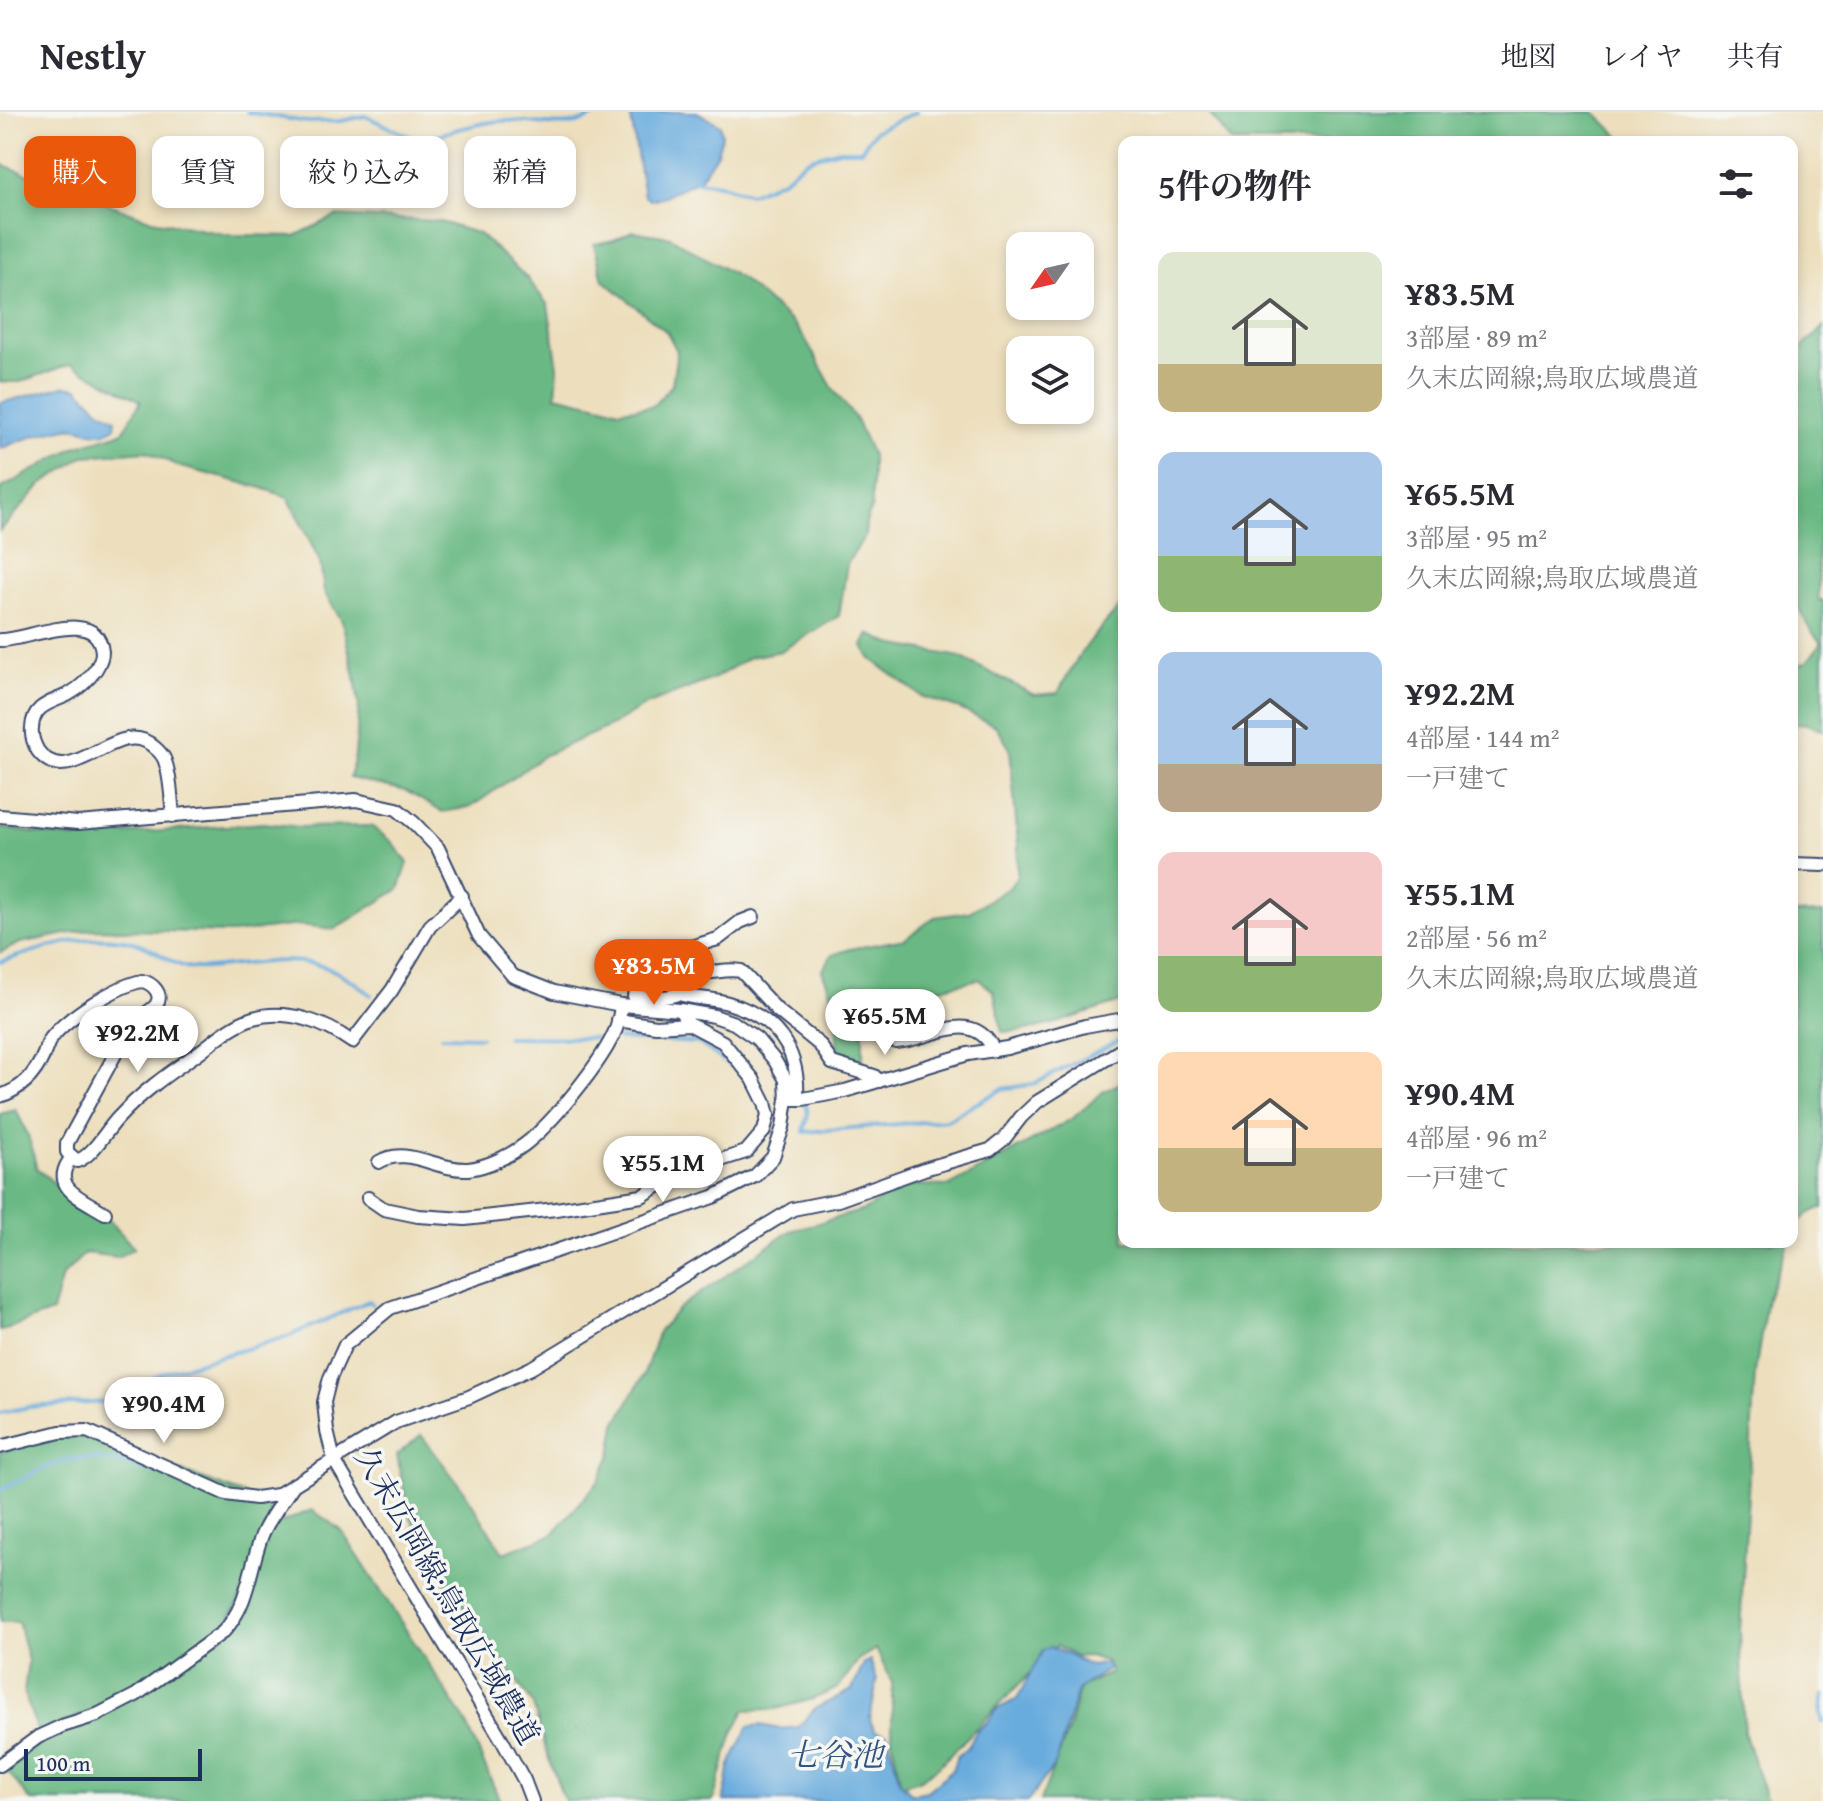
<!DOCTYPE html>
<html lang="ja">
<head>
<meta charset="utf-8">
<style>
  :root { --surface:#fff; --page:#f7f7f7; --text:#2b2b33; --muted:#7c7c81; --line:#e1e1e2; --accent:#ea580c }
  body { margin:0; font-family:"Gentium Book Plus","Noto Serif JP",serif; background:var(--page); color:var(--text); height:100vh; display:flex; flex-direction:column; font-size:30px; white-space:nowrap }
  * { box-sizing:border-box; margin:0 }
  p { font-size:26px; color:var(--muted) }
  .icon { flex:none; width:44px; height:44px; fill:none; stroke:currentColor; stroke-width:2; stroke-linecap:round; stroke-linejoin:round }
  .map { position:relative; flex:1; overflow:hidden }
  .drawer { position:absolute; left:1118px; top:24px; width:680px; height:1112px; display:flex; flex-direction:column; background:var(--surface); border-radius:16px; box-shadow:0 4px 12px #0003 }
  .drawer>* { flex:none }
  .banner { position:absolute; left:24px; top:24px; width:760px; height:72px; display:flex; gap:16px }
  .needle { width:52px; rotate:236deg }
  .fabs { position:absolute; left:1006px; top:120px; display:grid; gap:16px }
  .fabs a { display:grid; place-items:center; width:88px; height:88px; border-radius:16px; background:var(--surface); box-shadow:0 4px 12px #0003; font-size:40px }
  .scale { position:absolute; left:24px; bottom:20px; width:178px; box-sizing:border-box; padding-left:8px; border:4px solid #1b2f5e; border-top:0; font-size:22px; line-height:28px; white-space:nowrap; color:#1b2f5e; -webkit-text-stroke:6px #f6f6f2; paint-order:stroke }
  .price { position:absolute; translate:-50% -68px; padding:0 18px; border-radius:28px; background:#fff; color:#222; font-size:26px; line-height:52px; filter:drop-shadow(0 2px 4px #0008) }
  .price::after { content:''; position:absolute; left:50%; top:48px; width:24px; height:18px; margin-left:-12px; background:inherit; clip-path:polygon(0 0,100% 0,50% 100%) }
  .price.current { background:var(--accent); color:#fff }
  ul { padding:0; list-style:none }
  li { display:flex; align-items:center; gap:24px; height:200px; padding:0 40px }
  li span { display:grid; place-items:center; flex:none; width:224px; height:160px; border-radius:16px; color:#555 }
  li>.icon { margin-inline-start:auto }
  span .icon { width:96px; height:96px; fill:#fffc; stroke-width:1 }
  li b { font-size:34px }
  h2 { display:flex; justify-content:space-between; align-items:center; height:96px; padding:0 40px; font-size:34px }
  .tag { padding:0 28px; border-radius:16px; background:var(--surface); box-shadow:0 4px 12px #0003; font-size:28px; line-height:72px }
  .tag.current { background:var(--accent); color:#fff }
  header { display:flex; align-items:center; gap:48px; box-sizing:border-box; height:112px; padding:0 40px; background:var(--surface); border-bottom:2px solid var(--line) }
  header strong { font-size:38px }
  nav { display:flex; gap:44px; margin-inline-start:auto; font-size:28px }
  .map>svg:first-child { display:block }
</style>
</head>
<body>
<header>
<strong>Nestly</strong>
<nav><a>地図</a><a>レイヤ</a><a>共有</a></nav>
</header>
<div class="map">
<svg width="1823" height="1689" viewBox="0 0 1823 1689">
  <rect width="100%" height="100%" fill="#f6f6f2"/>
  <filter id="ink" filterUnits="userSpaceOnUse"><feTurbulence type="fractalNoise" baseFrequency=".0125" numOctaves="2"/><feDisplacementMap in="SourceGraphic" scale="16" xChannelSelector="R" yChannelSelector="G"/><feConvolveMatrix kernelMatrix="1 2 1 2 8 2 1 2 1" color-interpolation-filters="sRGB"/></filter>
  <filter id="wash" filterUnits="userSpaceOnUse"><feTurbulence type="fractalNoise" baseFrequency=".006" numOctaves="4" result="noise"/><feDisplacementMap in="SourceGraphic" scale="32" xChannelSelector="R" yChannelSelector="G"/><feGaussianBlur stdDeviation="1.8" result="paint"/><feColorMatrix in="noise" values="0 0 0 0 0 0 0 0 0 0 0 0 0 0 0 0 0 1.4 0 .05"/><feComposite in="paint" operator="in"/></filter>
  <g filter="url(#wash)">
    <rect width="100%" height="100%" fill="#eddfbd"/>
    <!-- forest -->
    <g fill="#6ab984" stroke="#427471" stroke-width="2">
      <path d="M1208,0H1594L1623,28L1232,30Z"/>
      <path d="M0,52L152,108L229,123L295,124L336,104L438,109L479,122L527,166L548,193L558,255L556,283L620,298L653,294L672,273L677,239L667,220L603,168L594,132L614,128L632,119L670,125L740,166L793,211L807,230L833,277L855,306L872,343V394L866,411L865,424L847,452L839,504L781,539L750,545L715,566L646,593L612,613L545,643L471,695L442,700L406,679L350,666L355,643L359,594L355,565L342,509L324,480L320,450L288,385L259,375L181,355L146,339L84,344L41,373L0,419V377L75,335L123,320L141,289L71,252L20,270H0Z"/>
      <path d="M1823,215V392L1818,442L1819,488L1823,489V618L1804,611L1792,613V555L1807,550L1821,531L1809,516L1792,483V246Z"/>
      <path d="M1124,491V889C1084,901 1045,919 1002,920L994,880L979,867L927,879L908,880L882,890L863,909V952L854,954L837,946C838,916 835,886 822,859L832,843L850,837L905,827L935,805L969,800L1010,775L1017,764L1018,733L1010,637L996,614L960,597L921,584L871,547L863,534L869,522L891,532L960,545L1034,583L1058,581C1076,544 1096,520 1124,491Z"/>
      <path d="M264,711L300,715L371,714L392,730L408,751L399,777L335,817L298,813L232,821L92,817L20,831L0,841V716L72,726Z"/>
      <path d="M1823,801V1096C1809,1099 1798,1109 1792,1122V802Z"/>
      <path d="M1124,969V1130H1789L1767,1186L1755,1260L1740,1519L1744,1620L1767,1689H1040L1069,1617L1080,1575L1111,1561L1107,1550L1089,1544L1076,1545L1057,1534L938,1655L919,1668L901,1674L892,1627V1571L876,1537L859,1547L838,1576L813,1587L776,1597L745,1598L733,1621L713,1689H565L550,1651L532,1590L436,1457L408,1399L397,1343L421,1323L467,1383L503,1441L552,1423L598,1370L611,1343L616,1312L644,1262L659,1219L679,1196L790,1119L864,1098L905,1073L950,1074L1072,1007L1104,979Z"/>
      <path d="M16,998L28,1023L37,1057L79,1091L111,1110L134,1136L118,1145L85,1141L62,1164L52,1200L0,1219V1002Z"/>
      <path d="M59,1324L91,1325L269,1392L272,1395L243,1482L224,1514L121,1587L38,1621L24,1581L28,1549L18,1510H0V1340Z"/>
      <path d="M312,1398L341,1418L466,1610L500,1689H31L3,1654L34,1631L83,1610L225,1523L268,1416Z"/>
    </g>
    <!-- water -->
    <g fill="#68abdd" stroke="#426d9e" stroke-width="2">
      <path d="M630,0H697L720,13L722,24L717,41L700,67L663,85L650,88L644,84Z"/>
      <path d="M64,274L78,276L99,297L116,307L115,315C93,330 87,312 67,316C45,320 20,328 0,337V291Z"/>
      <path d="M1051,1535L1091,1554L1107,1551L1109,1557L1078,1577L1056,1651L1028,1689H723C727,1676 727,1670 729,1657C729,1652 745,1624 748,1615L761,1613L780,1617L798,1615L816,1596L852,1578L864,1551L870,1548L877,1568L870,1608L875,1619L887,1622L900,1670L912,1682L927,1679L952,1658L957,1644L967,1636L977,1619L988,1609L996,1598L1017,1587L1043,1538Z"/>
    </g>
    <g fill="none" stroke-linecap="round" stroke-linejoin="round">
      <!-- stream -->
      <g stroke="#68abdd" stroke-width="4">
        <path d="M247,0L307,10L341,9L365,4L420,29C446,20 472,12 500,9C532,6 572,24 599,0"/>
        <path d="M694,64L698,69L719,72L750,82L785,67L801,52L811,46L839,38H861L875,19L916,0"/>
        <path d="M0,850C44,836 90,818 136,831C154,836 169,851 186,855C199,858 215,855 228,854C290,848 320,840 371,883"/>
        <path d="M441,924L481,925"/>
        <path d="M507,925L594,926"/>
        <path d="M619,927L699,931L729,953"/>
        <path d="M804,990C812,1002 805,1009 804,1020L947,1008L1002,977L1034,972L1124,926"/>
        <path d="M0,1301L29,1295L119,1289L162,1261L287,1225L362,1192L369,1189L372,1192"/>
        <path d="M0,1378C21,1369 41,1355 64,1349C96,1340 145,1357 176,1366"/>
        <path d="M1823,1583L1821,1602L1823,1610"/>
      </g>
    </g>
  </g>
  <g filter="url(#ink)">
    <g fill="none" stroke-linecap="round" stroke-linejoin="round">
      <defs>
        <g id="minor">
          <path d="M0,528C24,530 98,492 102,540C102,547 99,552 96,557C89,567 80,576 69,582C52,591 33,592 32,616C31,624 34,632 38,639C70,682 119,601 154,635C159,639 163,643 165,649C171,666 171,686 173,704"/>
          <path d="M0,704L78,711L356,688L397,697L414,711L438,736L479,824L513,864L554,880L621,893L680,898L714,904L734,911L757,927L775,949L786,968L787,987L783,1015L773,1045L755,1064L713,1085L390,1196L345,1233L330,1266L324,1290L327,1319L334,1348L502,1628L524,1668L532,1689"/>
          <path d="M1792,752L1823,753"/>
          <path d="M691,860C710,863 724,856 741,859L777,898L820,933L832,951L874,964L879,969"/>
          <path d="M679,882C695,887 712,886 728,891C776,905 800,938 797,987"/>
          <path d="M634,884C655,885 683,890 693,867L677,839L718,827L740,810L753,805"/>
          <path d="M899,890L871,913L874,914L909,906L922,907L920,911L895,928L896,930C931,928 972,894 994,938"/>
          <path d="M618,908L656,914L689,912"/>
          <path d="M0,984C22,977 35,963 44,942C46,937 48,929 52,925C68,905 116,874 142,869C152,871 164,882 156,893C151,899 141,904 135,910C131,915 127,921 124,926L67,1031V1040L77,1049C94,1043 106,1018 119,1005C140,982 165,964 191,946C210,933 230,913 253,906C287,896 326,911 352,930L392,878L430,814L462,784"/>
          <path d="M787,987H803L845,979L968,942L1007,936L1085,914L1124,907"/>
          <path d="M72,1045C48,1075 81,1086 105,1101"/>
          <path d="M379,1050C407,1033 437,1059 468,1057C487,1055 509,1044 524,1033C552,1012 603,949 616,917C619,910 620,901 621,893"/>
          <path d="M368,1086L384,1097L418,1104L465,1107L556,1097L642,1084L677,1062L746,1040L764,1019L768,1003L765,991L753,967L723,930L689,912L680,898"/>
          <path d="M0,1335L60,1320L87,1319L226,1382L256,1386L277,1383L396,1310L469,1285L531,1256L793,1097L838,1088L924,1057L990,1038L1004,1027L1021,1005L1037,990L1124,936"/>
          <path d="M0,1653L38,1625L62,1614L97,1603L136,1583L223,1520C249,1493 249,1457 262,1423C269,1406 282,1390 292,1375"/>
        </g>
      </defs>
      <!-- minor casing -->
      <use href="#minor" stroke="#3a496c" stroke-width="16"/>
      <!-- minor -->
      <use href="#minor" stroke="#fff" stroke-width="12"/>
    </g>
  </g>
  <g text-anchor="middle" stroke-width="7" stroke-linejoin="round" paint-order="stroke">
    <!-- street labels -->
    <g font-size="30" fill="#1b2f5e" stroke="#f6f6f2">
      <text transform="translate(447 1484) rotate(60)" y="10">久末広岡線;鳥取広域農道</text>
    </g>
    <!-- water labels -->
    <g font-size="32" font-style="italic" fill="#325484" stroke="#f6f6f2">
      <text x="835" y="1654">七谷池</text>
    </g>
  </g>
</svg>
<div class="fabs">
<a><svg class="needle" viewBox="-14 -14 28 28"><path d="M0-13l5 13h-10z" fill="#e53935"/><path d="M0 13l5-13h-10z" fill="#7c7c81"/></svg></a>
<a><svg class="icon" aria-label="layers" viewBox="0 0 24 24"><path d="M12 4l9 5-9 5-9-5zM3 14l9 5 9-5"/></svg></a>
</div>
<div class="scale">100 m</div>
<b class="price current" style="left:654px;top:895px">¥83.5M</b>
<b class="price" style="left:885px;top:945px">¥65.5M</b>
<b class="price" style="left:138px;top:962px">¥92.2M</b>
<b class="price" style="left:663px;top:1092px">¥55.1M</b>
<b class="price" style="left:164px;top:1333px">¥90.4M</b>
<div class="banner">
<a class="tag current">購入</a>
<a class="tag">賃貸</a>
<a class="tag">絞り込み</a>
<a class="tag">新着</a>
</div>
<section class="drawer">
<h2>5件の物件<svg class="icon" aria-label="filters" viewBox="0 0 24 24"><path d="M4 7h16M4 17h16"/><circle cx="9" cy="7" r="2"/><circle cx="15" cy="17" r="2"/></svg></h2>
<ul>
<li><span style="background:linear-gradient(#dfe7d0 70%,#c2b280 0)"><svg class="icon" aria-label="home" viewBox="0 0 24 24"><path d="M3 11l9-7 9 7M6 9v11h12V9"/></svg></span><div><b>¥83.5M</b><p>3部屋 · 89 m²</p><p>久末広岡線;鳥取広域農道</p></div></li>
<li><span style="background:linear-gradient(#a9c7e8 65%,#8fb573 0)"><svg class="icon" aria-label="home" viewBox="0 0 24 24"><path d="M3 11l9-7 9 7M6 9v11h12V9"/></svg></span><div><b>¥65.5M</b><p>3部屋 · 95 m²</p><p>久末広岡線;鳥取広域農道</p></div></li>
<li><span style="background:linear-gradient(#a9c7e8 70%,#b9a48a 0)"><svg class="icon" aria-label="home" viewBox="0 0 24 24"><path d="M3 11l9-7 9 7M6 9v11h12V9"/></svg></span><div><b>¥92.2M</b><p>4部屋 · 144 m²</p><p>一戸建て</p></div></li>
<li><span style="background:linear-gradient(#f6c9c9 65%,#8fb573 0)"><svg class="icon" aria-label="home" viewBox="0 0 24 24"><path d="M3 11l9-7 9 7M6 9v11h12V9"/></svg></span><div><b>¥55.1M</b><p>2部屋 · 56 m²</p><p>久末広岡線;鳥取広域農道</p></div></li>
<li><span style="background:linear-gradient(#ffd9b3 60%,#c2b280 0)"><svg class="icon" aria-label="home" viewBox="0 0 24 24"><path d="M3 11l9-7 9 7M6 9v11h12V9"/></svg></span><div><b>¥90.4M</b><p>4部屋 · 96 m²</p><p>一戸建て</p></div></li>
</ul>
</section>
</div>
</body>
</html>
